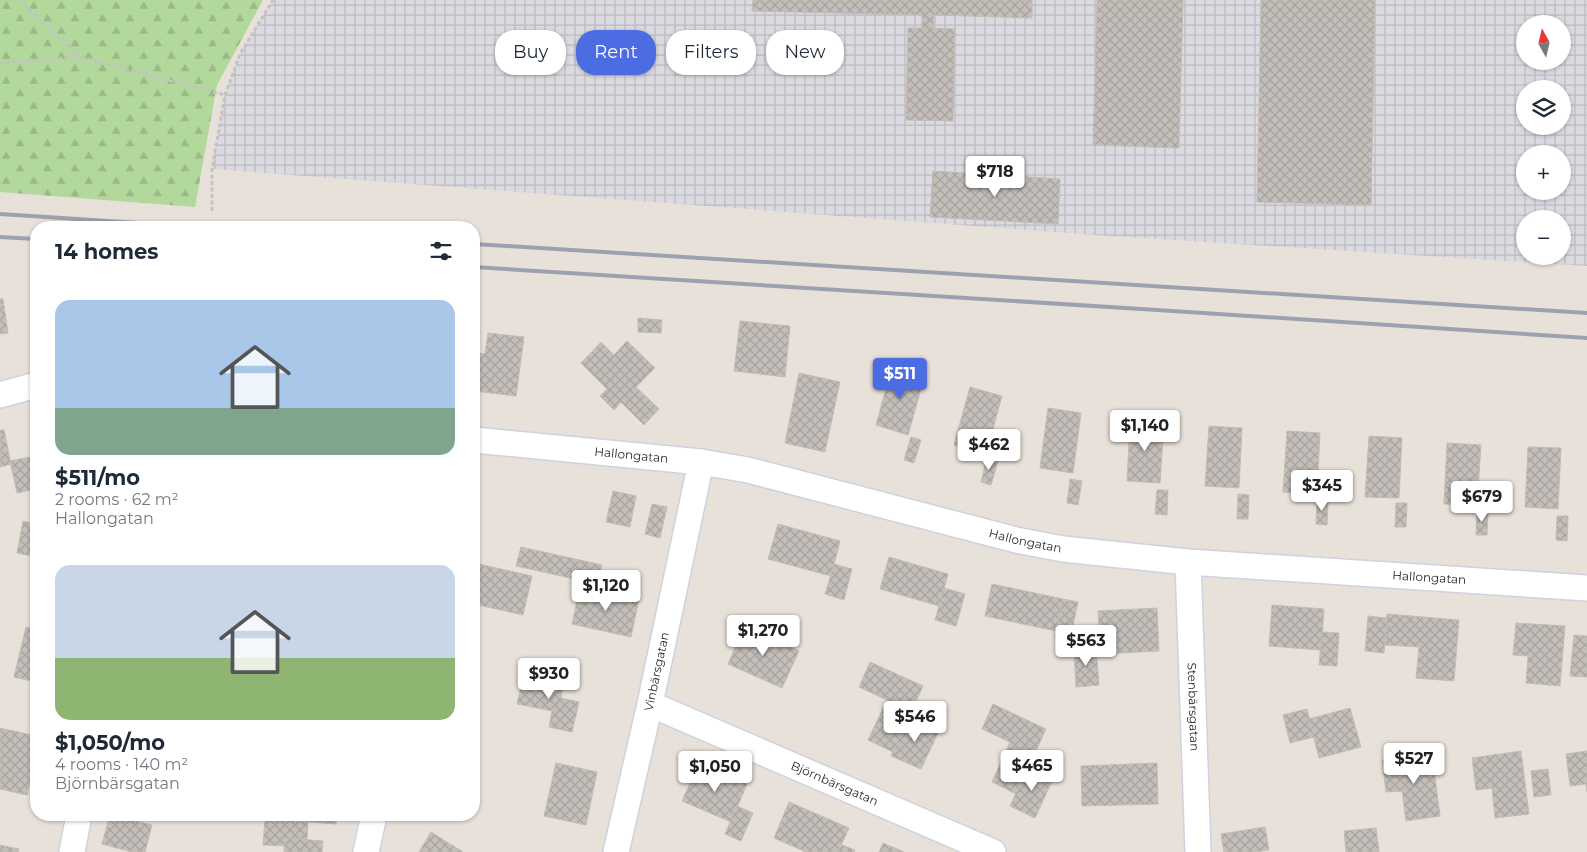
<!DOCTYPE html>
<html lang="en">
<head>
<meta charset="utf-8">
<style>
  :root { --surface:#fff; --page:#f6f6f7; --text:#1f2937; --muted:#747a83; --accent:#4b6ce3 }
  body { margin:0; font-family:Montserrat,sans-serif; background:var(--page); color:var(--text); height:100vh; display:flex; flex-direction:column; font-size:19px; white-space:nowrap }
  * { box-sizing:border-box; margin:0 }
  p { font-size:16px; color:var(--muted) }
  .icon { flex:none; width:28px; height:28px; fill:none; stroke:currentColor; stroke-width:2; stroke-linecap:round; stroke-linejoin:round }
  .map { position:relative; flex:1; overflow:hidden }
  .sheet { position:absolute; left:30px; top:221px; width:450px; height:600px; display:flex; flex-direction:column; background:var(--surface); border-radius:20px; box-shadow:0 1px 4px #0004 }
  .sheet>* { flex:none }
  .guide { position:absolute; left:495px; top:30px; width:475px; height:45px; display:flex; gap:10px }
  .needle { width:32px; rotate:352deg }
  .buttons { position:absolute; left:1516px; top:15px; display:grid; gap:10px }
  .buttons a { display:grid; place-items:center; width:55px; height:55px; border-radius:50%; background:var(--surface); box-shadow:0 1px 4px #0004; font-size:25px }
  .price { position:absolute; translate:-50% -42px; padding:0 11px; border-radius:5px; background:#fff; color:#222; font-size:16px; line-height:32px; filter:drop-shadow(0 1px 2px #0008) }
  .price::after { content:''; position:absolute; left:50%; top:30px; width:15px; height:11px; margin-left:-8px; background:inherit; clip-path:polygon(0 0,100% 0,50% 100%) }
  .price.current { background:var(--accent); color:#fff }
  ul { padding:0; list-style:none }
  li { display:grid; align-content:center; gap:10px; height:265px; padding:0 25px }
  li span { display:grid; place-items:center; height:155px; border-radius:15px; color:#555 }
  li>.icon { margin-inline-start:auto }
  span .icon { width:90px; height:90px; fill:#fffc; stroke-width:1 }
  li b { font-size:21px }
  h2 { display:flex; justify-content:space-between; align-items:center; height:60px; padding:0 25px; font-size:21px }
  .pill { padding:0 18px; border-radius:20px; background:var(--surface); box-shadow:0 1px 4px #0004; font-size:18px; line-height:45px }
  .pill.current { background:var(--accent); color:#fff }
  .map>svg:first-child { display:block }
</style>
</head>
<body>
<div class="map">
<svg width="1587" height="852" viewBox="0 0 1587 852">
  <defs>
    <pattern id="industrial-grid" width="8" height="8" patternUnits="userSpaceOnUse" patternTransform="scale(1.25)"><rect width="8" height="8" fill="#dbdae0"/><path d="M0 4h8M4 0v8" fill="none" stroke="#bcbbc0"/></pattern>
    <pattern id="forest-firs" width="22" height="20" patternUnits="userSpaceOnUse" patternTransform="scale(1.25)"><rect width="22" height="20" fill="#b2d89c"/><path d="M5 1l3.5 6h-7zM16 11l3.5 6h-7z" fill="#99b986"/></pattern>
    <pattern id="building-cross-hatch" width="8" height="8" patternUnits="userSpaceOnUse" patternTransform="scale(1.25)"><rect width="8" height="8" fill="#c3beb9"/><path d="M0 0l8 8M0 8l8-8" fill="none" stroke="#a8a39f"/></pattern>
  </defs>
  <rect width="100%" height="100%" fill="#e8e1d9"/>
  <!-- industrial -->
  <path fill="url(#industrial-grid)" fill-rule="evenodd" d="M273,0H1587V266L1094,235L212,169L225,95L240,54ZM1525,24H1562V61H1525ZM1525,89H1562V126H1525ZM1525,154H1562V191H1525ZM1525,219H1562V256H1525Z"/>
  <!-- forest -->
  <path fill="url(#forest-firs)" d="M0,0H263L217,85L195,207L0,192Z"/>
  <!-- building -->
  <g fill="url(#building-cross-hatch)" stroke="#c2bdb4">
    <path d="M753,0H1032V18L934,15L933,28L955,29L953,121L906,120L908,28H922V15L752,11Z"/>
    <path d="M1097,0H1183L1179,148L1093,145Z"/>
    <path d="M1261,0H1375L1371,205L1257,202Z"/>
    <path d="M933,171L1060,179L1058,224L930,217Z"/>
    <path d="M0,299H3L8,333L0,334Z"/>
    <path d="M638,318L662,320L661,333L638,332Z"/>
    <path d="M740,321L790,326L785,377L734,371Z"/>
    <path d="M488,333L524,337L516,396L474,391V353L485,354Z"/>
    <path d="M627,341L655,368L636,387L659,409L644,425L621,402L614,410L600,396L607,389L581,363L601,342L614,355Z"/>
    <path d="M892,366L925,375L908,435L876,425Z"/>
    <path d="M799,373L840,382L825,452L785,443Z"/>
    <path d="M970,387L1002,396L986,454L954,445Z"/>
    <path d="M1048,408L1081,413L1073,473L1040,468Z"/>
    <path d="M1130,421L1164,423L1160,483L1127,481Z"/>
    <path d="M1209,426L1242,428L1239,488L1205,486Z"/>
    <path d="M0,430H4L11,464L0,467Z"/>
    <path d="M1287,431L1320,433L1317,494L1283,492Z"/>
    <path d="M1369,436L1402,438L1399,498L1365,497Z"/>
    <path d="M911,437L921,440L914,463L904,460Z"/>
    <path d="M1447,443L1481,445L1477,505L1444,504Z"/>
    <path d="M1528,447L1561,448L1558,509L1525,507Z"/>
    <path d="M30,457L36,489L17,493L10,461Z"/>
    <path d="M987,458L998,461L991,485L981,482Z"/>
    <path d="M1070,479L1082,481L1078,505L1067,503Z"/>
    <path d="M1157,490H1168L1167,515L1155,514Z"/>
    <path d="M613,491L636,496L630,527L606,522Z"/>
    <path d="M1238,494L1249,495L1248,519H1237Z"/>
    <path d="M1317,500H1328L1327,525L1316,524Z"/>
    <path d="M1396,503H1407L1406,527H1395Z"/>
    <path d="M652,504L667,507L660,538L645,534Z"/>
    <path d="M1477,511H1488L1487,535H1476Z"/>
    <path d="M1557,516H1568L1567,541L1556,540Z"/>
    <path d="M23,521L36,524V557L17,553Z"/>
    <path d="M778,524L840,541L831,576L768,559Z"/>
    <path d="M521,547L602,565L597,584L516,566Z"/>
    <path d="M889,557L948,574L939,606L880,589Z"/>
    <path d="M474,563L532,576L523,615L474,604Z"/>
    <path d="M834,564L852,569L844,600L825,594Z"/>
    <path d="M992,584L1063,599L1056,631L985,616Z"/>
    <path d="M580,587L639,599L631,637L572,624Z"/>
    <path d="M944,588L965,594L956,626L935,620Z"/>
    <path d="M1063,599L1078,602L1070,640L1055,637Z"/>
    <path d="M1272,605L1324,609L1321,650L1269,646Z"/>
    <path d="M1157,608L1159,651L1101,654L1098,611Z"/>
    <path d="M1387,614L1459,620L1454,681L1416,678L1419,647L1384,645Z"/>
    <path d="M1368,616L1387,618L1384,653L1365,651Z"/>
    <path d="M1516,623L1565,626L1560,686L1526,683L1528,656L1513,655Z"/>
    <path d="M745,626L799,651L782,688L728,664Z"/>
    <path d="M26,627L36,630V682L14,677Z"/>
    <path d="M1322,632L1339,633L1337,666L1319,665Z"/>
    <path d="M1574,635L1587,636V677L1570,676Z"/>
    <path d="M1096,648L1099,685L1076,687L1074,649Z"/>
    <path d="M870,662L923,686L893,752L868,740L887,700L859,687Z"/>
    <path d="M524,673L564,682L561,698L579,702L572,732L549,727L552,711L517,704Z"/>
    <path d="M993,704L1046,729L1016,794L992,782L1010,742L982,729Z"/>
    <path d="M1350,708L1361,747L1319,758L1309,719Z"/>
    <path d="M1307,709L1314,737L1290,743L1283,715Z"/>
    <path d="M909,717L939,731L921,769L891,756Z"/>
    <path d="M0,728L36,736V753L27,795L0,789Z"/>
    <path d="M474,746L479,747L474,773Z"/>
    <path d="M1521,751L1529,814L1495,818L1492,788L1476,790L1472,758Z"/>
    <path d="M1587,751V792L1586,784L1570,786L1566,754Z"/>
    <path d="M1432,754L1440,816L1406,821L1402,791L1386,792L1382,760Z"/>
    <path d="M556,763L597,772L586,825L544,816Z"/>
    <path d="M699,763L747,784L731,822L682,801Z"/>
    <path d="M1157,763L1158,804L1082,806L1081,766Z"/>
    <path d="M1028,767L1053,779L1035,818L1010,806Z"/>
    <path d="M1548,769L1551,795L1534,797L1531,771Z"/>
    <path d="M789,802L849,828L838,852H806L774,838Z"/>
    <path d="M737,806L753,813L741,841L725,834Z"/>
    <path d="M110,815L152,825L145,852H132L102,844Z"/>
    <path d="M299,815H337L336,824L298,821Z"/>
    <path d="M265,819L308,822L307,840L285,838L284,846L263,845Z"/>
    <path d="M1265,827L1269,850L1255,852H1224L1221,834Z"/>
    <path d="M1376,828L1379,852H1346L1344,831Z"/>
    <path d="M431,832L463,852H419Z"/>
    <path d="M285,838L323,841L322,852H284Z"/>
    <path d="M883,843L904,852H879Z"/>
    <path d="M0,845L19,849L18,852H0Z"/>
    <path d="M842,845L855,850L854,852H838Z"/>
  </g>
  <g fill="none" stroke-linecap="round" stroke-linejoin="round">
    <defs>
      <g id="street">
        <path d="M0,395L36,385"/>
        <path id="s1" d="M474,440L701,462L748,470L1016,540L1063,549L1188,562L1587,588"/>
        <path id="s2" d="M1188,562L1198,852"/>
        <path id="s3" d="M650,704L993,852"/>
        <path d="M72,852L79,815"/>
        <path d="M366,852L374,815"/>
        <path id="s4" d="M616,852L650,704L701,462"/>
      </g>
    </defs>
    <!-- street casing -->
    <use href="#street" stroke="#cfd2de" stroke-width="28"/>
    <!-- path -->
    <g stroke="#c3c3c3" stroke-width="3" stroke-dasharray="4 2.5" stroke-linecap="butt">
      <path d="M19,0L80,57L225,95"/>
      <path d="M0,63L79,57"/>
      <path d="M212,211V169L225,95L240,54L273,0"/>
    </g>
    <!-- street -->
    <use href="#street" stroke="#fff" stroke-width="25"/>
    <!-- rail -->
    <g stroke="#9da0af" stroke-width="4">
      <path d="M0,214L216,228"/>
      <path d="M0,237L36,239"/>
      <path d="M474,244L1587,313"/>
      <path d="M474,267L1157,310L1587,338"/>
    </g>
  </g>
  <g text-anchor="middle" stroke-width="4" stroke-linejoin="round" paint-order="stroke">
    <!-- street labels -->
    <g font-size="12" fill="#272727" stroke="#fff">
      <text dy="4" stroke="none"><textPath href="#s1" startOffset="158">Hallongatan</textPath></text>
      <text dy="4" stroke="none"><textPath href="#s1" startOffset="562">Hallongatan</textPath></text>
      <text dy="4" stroke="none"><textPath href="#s1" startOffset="968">Hallongatan</textPath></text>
      <text dy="4" stroke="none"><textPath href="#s4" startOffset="185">Vinbärsgatan</textPath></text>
      <text dy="4" stroke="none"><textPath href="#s2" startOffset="145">Stenbärsgatan</textPath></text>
      <text dy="4" stroke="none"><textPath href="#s3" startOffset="201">Björnbärsgatan</textPath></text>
    </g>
  </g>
</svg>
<div class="buttons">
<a><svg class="needle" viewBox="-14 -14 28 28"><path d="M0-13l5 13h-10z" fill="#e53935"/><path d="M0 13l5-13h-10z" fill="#747a83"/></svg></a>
<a><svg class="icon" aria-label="layers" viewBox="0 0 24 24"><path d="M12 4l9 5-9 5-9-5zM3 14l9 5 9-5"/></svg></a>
<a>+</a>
<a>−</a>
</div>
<b class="price" style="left:995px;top:198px">$718</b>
<b class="price current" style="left:900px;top:400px">$511</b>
<b class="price" style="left:1145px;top:452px">$1,140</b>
<b class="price" style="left:989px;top:471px">$462</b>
<b class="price" style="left:1322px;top:512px">$345</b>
<b class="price" style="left:1482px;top:523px">$679</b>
<b class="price" style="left:606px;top:612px">$1,120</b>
<b class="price" style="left:763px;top:657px">$1,270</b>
<b class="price" style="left:1086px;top:667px">$563</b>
<b class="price" style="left:549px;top:700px">$930</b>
<b class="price" style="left:915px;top:743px">$546</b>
<b class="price" style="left:1414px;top:785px">$527</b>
<b class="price" style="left:1032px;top:792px">$465</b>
<b class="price" style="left:715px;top:793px">$1,050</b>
<div class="guide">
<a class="pill">Buy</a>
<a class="pill current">Rent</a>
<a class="pill">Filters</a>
<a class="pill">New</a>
</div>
<section class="sheet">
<h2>14 homes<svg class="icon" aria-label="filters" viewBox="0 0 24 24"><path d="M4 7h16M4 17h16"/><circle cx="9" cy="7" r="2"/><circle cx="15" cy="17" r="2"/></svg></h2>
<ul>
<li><span style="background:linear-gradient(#a9c7e8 70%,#7fa58c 0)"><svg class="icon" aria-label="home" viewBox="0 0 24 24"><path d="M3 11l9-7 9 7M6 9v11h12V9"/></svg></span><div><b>$511/mo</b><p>2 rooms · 62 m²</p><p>Hallongatan</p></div></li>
<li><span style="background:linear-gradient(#c9d6e8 60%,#8fb573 0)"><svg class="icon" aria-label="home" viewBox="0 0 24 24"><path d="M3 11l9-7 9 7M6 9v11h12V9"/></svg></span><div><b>$1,050/mo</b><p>4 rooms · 140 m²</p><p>Björnbärsgatan</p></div></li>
</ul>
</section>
</div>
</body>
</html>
